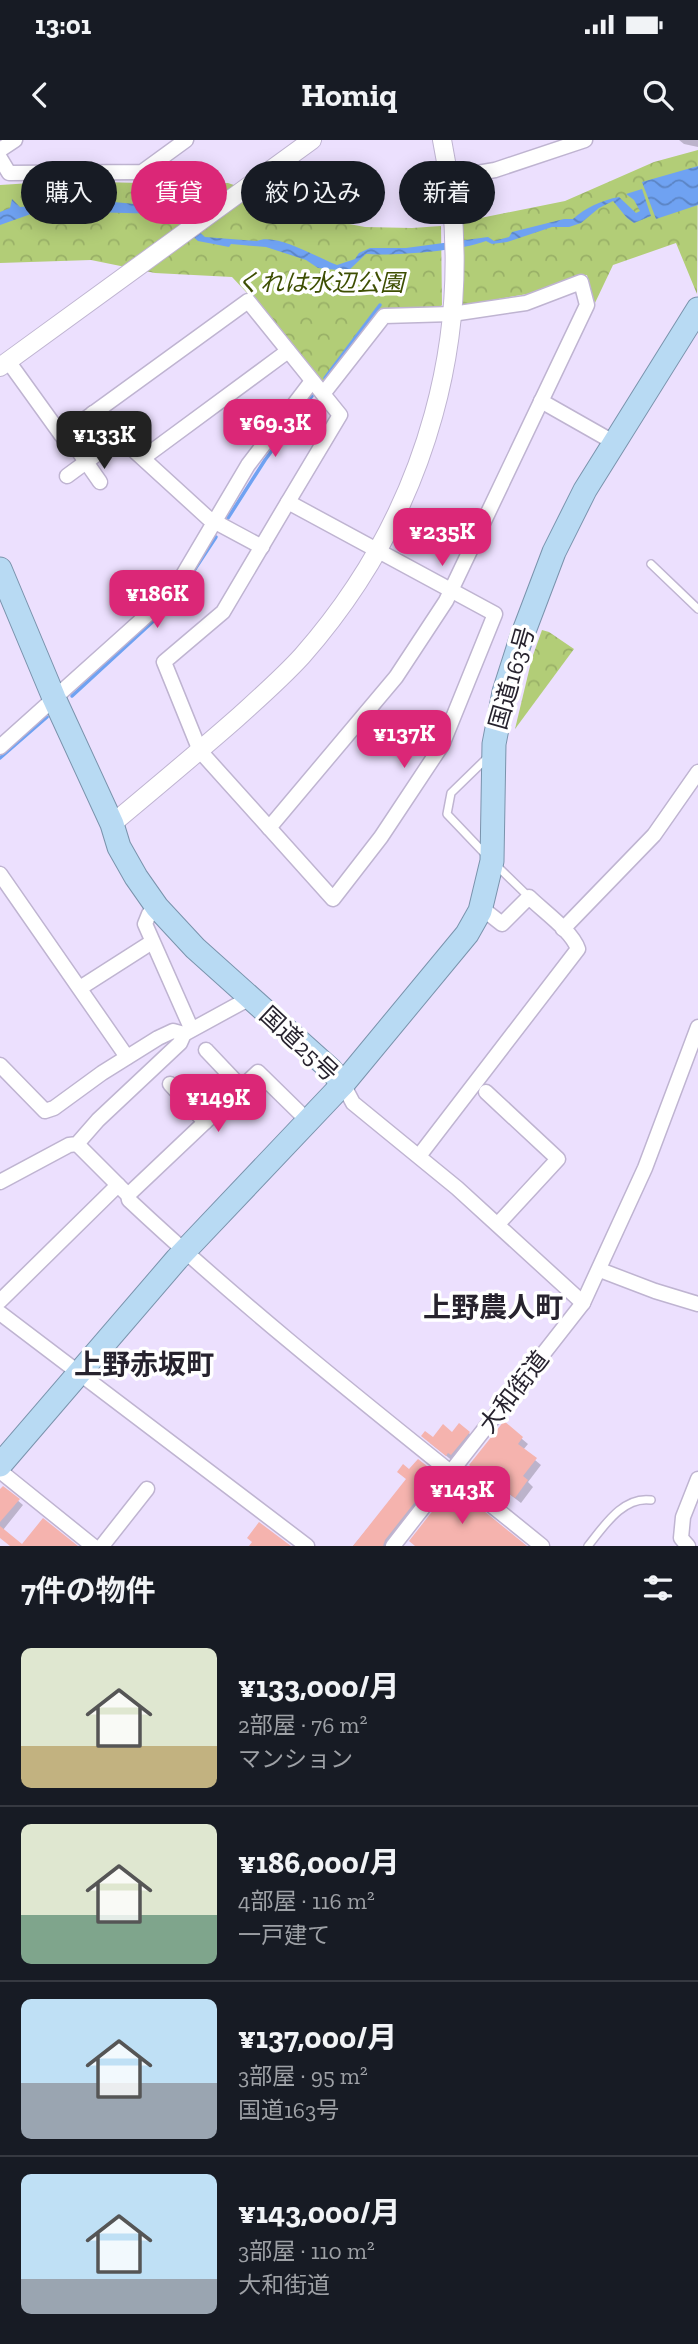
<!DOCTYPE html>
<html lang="ja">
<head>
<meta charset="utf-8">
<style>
  :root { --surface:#171b24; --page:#242831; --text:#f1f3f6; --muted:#9ea1a6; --line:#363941; --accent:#db2777 }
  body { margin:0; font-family:"Zilla Slab","Noto Sans JP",serif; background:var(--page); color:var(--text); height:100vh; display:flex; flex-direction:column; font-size:26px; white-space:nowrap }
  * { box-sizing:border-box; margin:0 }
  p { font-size:23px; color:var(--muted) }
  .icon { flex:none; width:38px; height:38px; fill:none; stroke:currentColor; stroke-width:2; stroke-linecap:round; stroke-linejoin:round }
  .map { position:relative; height:1406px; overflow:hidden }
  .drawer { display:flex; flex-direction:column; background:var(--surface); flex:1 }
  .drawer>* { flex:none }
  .banner { position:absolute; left:21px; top:21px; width:656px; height:63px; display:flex; gap:14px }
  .price { position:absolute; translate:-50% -60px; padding:0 16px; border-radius:14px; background:var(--accent); color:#fff; font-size:23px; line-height:46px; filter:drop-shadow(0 2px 4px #0008) }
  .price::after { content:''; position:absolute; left:50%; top:42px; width:21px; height:16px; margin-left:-10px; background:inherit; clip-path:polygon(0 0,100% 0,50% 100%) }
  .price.on { background:#222; color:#fff }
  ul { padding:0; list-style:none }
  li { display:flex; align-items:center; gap:21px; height:175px; padding:0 21px }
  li+li { border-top:2px solid var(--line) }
  li span { display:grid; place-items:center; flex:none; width:196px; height:140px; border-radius:10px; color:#555 }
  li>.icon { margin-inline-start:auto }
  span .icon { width:84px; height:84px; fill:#fffc; stroke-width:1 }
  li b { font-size:30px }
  h2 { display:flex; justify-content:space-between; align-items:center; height:84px; padding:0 21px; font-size:30px }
  .pill { padding:0 24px; border-radius:32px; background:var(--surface); box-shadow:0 4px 18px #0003; font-size:24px; line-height:63px }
  .pill.on { background:var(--accent); color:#fff }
  .status { display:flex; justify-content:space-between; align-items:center; height:49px; padding:0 35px; background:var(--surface); direction:ltr }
  .status svg { height:19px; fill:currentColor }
  header { display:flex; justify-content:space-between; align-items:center; height:91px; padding:0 21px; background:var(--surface); font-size:32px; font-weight:700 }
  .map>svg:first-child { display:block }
</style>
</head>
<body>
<div class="status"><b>13:01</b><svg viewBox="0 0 49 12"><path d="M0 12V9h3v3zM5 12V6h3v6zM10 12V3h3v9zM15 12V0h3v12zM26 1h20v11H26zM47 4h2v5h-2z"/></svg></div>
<header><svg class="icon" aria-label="back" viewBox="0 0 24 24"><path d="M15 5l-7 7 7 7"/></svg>Homiq<svg class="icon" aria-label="search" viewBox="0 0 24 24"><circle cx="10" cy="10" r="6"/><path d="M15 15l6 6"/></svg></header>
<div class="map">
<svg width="698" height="1406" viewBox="0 0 698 1406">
  <defs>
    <pattern id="forest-crowns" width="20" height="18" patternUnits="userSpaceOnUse" patternTransform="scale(1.75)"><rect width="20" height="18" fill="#b2cd77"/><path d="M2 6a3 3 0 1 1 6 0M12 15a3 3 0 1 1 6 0" fill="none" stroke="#99b067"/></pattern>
    <pattern id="water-waves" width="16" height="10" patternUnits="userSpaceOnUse" patternTransform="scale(1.75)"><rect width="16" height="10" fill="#6fa2f2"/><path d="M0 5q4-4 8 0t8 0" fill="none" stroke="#5b84c4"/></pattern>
  </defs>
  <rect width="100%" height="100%" fill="#ece0fe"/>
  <!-- forest -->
  <g fill="url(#forest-crowns)">
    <path d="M698,10L697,154L676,103L613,125L594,165L587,135L527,154L458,166L456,83L565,61L654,22Z"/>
    <path d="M63,41L177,44L228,43L263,55L269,62L286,72L365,87L412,88L441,86L442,165L438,169L381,170L325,242H319L248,154L232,137L155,133L91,120L0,123V45Z"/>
    <path d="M542,490L549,492L574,509L515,589L532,518Z"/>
  </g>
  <!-- water -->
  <g fill="url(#water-waves)">
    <path d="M698,26V65L656,79L642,42Z"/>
    <path d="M642,49L651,76L634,83L627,78L613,61L599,68L581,83L569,87H552L507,102L492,104L486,101C460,111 394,116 366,114L348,131L318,128L306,120L266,107L231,104L229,107L198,101L170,76L162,74L88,72L31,74L0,85V72L10,68L12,59L20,67L103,61L167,67L176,71L205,97L257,101C276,92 318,118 337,125L355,119L359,113L370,108H406L488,97L494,101L509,97L512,92L564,79H573C585,68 602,60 619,57L636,73L640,71L634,60L626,54Z"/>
  </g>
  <!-- shadow -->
  <g fill="#0003">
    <path d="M679,0H698V7L684,4Z"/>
    <path d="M504,1284L528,1304L523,1310L541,1325L528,1342L533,1347L521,1363L471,1325Z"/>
    <path d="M469,1293L476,1301L454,1322L430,1303L433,1299L452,1294Z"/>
    <path d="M410,1332L436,1335L442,1342L394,1406H353L408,1340Z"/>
    <path d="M3,1348L23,1365L3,1390L0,1397V1352Z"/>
  </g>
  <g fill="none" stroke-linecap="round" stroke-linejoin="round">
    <!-- stream -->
    <g stroke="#6fa2f2" stroke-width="3.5">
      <path d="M325,238L380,165"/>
      <path d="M228,378L265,320L312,256"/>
      <path d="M72,556L172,464L216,397"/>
      <path d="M0,618L47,577"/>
    </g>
  </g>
  <!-- building -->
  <g fill="#f5b3ae">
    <path d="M504,1281L523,1297L518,1304L537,1318L523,1336L528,1340L515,1358L469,1325Z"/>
    <path d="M459,1283L470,1292L451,1315L448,1313L446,1316L421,1296L425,1291L433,1297L443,1284L452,1292Z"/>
    <path d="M418,1319L437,1334L385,1400L383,1406H353L406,1339L397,1332L403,1324L409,1329Z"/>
    <path d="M3,1346L20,1359L0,1382V1349Z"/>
    <path d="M452,1346L484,1371L527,1406H415L409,1401Z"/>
    <path d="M43,1378L78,1406H10L0,1398V1386L22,1404Z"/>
    <path d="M259,1382L291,1406H249L252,1402L247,1398Z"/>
  </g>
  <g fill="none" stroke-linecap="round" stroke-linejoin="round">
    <defs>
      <g id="service">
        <path d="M651,424L698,469"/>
        <path d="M487,716L447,674L451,653L488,617"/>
        <path d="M496,725L529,757"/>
        <path d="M588,1406C604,1386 623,1356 651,1360"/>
      </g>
      <g id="minor">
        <path d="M0,10L15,0"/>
        <path d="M0,18L9,33L142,32L186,0"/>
        <path d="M448,38L495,30L585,0"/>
        <path d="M8,221L62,296L248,161L340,275L288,362"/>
        <path d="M541,261L615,303"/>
        <path d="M93,273L208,378L262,407"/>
        <path d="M66,293L100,342"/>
        <path d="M143,318L288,211"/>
        <path d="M67,336L120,297"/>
        <path d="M288,362L495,474L442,605L381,697L333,759L200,611L164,522L223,472Z"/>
        <path d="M0,607L166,458L180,440L248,325L312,241"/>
        <path d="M269,688L396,537L446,461L587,165L581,142L526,163L452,174L384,176L323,254"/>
        <path d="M0,734L127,917"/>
        <path d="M157,767L149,774L145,784L191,888"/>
        <path d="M563,789L654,695L698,632"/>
        <path d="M80,848L152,802"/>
        <path d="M206,910L242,948"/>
        <path d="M0,925L45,971L54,968L102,933L158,898L173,891L184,894"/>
        <path d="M170,944L205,982"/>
        <path d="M343,944L353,963L457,1048L583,1163"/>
        <path d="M486,952L558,1019L498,1084"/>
        <path d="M77,1004L128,1055L129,1060C260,1183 403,1293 542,1406"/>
        <path d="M419,1016L578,809C572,791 543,771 529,757L502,784L488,773L480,771"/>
        <path d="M0,1042L69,1005L77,1004L98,980L180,903L184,894L250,858"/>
        <path d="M128,1055L258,932L308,981"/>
        <path d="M600,1130L655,1151L698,1164"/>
        <path d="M0,1161L118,1045"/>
        <path d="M0,1173L307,1406"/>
        <path d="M0,1331L93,1406"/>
        <path d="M102,1406L147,1349"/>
        <path d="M393,1406L583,1163L645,1028L698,887"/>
        <path d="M688,1406L681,1398L683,1377L698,1339"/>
      </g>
      <g id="tertiary">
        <path d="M0,227L312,0"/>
        <path d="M112,684C154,649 196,614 237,578C259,558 282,538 302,516C427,374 481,187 442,0"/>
      </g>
      <g id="trunk">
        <path d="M0,429L54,558L112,684L119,707L136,737L157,767L195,808L330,929L343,944"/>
        <path d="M0,1325L177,1119L343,944L467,794L480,771L492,721L494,604L504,552L521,499L554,412L585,350L698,169"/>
      </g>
    </defs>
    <!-- service casing -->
    <use href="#service" stroke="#bfb4d1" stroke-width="10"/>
    <!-- minor casing -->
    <use href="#minor" stroke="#bfb4d1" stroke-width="17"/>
    <!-- tertiary casing -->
    <use href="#tertiary" stroke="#bfb4d1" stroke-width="20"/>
    <!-- trunk casing -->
    <use href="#trunk" stroke="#7a93ac" stroke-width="25"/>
    <!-- service -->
    <use href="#service" stroke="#fff" stroke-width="7"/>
    <!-- minor -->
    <use href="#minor" stroke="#fff" stroke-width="14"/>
    <!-- tertiary -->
    <use href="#tertiary" stroke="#fff" stroke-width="18"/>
    <!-- trunk -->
    <use href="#trunk" stroke="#b8daf3" stroke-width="23"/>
  </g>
  <g text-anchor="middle" stroke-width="7" stroke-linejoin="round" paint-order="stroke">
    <!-- park labels -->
    <g font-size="24" font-style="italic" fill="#3e4f03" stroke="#fff">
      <text x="320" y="151">くれは水辺公園</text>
    </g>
    <!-- street labels -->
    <g font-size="24" fill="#27232e" stroke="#fff">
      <text transform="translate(512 538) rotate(-74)" y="8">国道163号</text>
      <text transform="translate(299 904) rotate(43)" y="8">国道25号</text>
      <text transform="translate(514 1252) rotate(-52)" y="8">大和街道</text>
    </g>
    <!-- quarter labels -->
    <g font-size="28" font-weight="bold" fill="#27232e" stroke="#fff">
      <text x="493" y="1177">上野農人町</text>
      <text x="144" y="1234">上野赤坂町</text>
    </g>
  </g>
</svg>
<b class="price" style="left:275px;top:319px">¥69.3K</b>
<b class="price on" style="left:104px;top:331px">¥133K</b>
<b class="price" style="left:442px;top:428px">¥235K</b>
<b class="price" style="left:157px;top:490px">¥186K</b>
<b class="price" style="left:404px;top:630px">¥137K</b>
<b class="price" style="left:218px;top:994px">¥149K</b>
<b class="price" style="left:462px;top:1386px">¥143K</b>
<div class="banner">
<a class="pill">購入</a>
<a class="pill on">賃貸</a>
<a class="pill">絞り込み</a>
<a class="pill">新着</a>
</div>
</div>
<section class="drawer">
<h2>7件の物件<svg class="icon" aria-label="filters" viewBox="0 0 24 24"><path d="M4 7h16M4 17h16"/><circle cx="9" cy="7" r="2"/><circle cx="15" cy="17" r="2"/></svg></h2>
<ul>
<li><span style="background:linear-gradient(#dfe7d0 70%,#c2b280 0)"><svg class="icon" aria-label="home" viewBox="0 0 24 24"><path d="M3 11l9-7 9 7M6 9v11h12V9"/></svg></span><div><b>¥133,000/月</b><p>2部屋 · 76 m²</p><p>マンション</p></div></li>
<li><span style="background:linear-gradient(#dfe7d0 65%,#7fa58c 0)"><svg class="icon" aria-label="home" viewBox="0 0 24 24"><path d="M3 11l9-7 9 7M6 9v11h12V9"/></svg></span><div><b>¥186,000/月</b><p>4部屋 · 116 m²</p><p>一戸建て</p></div></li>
<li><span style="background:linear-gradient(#bfe0f5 60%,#9aa5b1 0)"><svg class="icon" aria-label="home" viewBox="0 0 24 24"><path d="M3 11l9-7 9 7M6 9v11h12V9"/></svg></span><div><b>¥137,000/月</b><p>3部屋 · 95 m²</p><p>国道163号</p></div></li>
<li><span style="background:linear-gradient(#bfe0f5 75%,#9aa5b1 0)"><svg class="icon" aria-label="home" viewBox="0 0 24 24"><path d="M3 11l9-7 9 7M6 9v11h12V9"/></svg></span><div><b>¥143,000/月</b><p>3部屋 · 110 m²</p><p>大和街道</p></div></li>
</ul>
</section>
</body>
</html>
